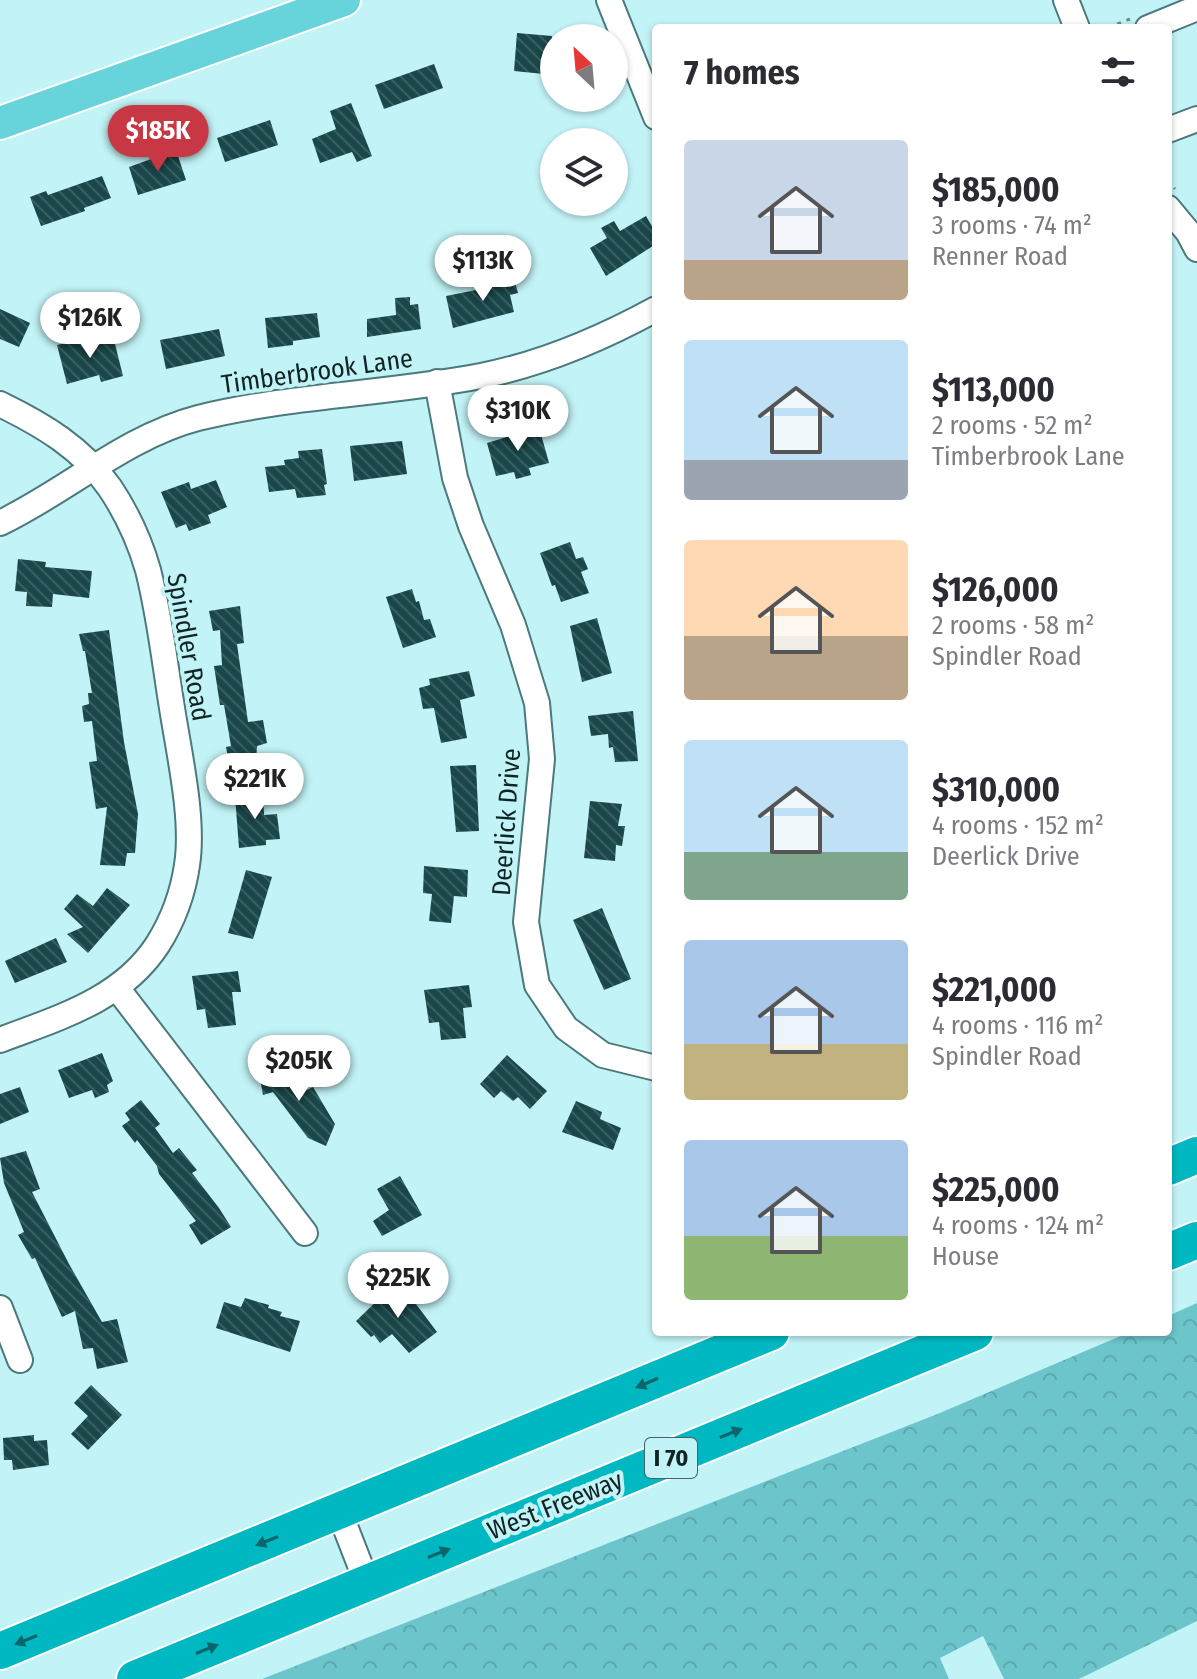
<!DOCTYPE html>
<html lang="en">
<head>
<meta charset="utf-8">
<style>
  :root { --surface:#fff; --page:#f2f2f3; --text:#2b2b33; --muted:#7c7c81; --accent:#c83844 }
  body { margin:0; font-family:"Fira Sans Condensed",sans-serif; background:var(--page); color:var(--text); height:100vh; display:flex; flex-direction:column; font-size:30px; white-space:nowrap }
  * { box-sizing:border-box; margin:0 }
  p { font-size:26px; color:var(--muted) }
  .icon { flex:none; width:44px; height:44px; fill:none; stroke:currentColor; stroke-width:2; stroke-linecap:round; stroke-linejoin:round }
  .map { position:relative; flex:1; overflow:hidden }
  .drawer { position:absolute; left:652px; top:24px; width:520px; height:1312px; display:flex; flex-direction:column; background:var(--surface); border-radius:8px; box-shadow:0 2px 6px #0004 }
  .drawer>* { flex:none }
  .needle { width:52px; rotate:334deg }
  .controls { position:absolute; left:540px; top:24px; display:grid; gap:16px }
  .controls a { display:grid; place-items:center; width:88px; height:88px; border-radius:50%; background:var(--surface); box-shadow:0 2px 6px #0004; font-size:40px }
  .price { position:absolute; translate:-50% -68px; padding:0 18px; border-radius:28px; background:#fff; color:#222; font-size:26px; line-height:52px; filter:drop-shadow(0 2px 4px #0008) }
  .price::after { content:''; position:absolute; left:50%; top:48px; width:24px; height:18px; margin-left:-12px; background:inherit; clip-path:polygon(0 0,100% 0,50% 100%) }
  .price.current { background:var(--accent); color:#fff }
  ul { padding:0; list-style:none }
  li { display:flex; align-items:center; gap:24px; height:200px; padding:0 32px }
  li span { display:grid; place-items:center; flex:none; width:224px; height:160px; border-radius:8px; color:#555 }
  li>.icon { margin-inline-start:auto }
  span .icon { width:96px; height:96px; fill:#fffc; stroke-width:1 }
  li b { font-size:34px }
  h2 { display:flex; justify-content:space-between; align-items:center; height:96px; padding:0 32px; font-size:34px }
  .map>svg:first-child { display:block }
</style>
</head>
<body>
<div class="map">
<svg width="1197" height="1679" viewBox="0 0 1197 1679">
  <defs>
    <pattern id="forest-crowns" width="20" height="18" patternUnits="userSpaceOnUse" patternTransform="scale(2)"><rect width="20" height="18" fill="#6cc5cb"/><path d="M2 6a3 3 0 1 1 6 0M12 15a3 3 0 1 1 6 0" fill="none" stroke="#5da9ae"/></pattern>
    <pattern id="building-back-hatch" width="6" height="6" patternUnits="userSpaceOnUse" patternTransform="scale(2)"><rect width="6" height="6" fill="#1a474a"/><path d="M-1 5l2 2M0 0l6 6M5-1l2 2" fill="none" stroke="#3a5f61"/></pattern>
  </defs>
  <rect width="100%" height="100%" fill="#c2f3f6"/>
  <!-- forest -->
  <path fill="url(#forest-crowns)" d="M1197,1303V1621L1079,1679H1004L983,1636L940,1658L949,1679H262L935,1415L1130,1332H1168V1316Z"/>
  <!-- building -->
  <g fill="url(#building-back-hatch)">
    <path d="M517,33L552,36L554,75L514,71Z"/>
    <path d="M434,64L443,88L384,109L375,85Z"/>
    <path d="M351,103L372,156L357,162L352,152L320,163L312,139L336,129L330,111Z"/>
    <path d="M270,120L278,145L225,162L217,138Z"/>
    <path d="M176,150L186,180L138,195L129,167Z"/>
    <path d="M102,176L111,198L84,208L85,211L41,226L30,197L46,191L48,195Z"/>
    <path d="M646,216L656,233V244L606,276L590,248L607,238L601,228L614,221L620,231Z"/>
    <path d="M513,274L518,293L510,295L514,312L453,328L446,296L496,286L494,279Z"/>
    <path d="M410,297V305L418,304L421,329L367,337V319L396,315L395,298Z"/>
    <path d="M0,309L30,323L19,347L0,339Z"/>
    <path d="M317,313L320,337L293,341V345L268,348L265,318Z"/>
    <path d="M219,329L225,356L166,369L160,340Z"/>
    <path d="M93,336L94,341L113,336L123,376L101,382L99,375L67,384L57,345Z"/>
    <path d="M539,427L549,463L529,468L531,475L516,479L514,472L496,476L487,443Z"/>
    <path d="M402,441L407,474L354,481L350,446Z"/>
    <path d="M322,449L327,484L324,485L326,495L297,498L295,489L269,492L265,467L285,465L284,460L299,458L298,451Z"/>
    <path d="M216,480L227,507L208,515L211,523L189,531L186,524L176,528L161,492L189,482L191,489Z"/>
    <path d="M570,542L576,559L583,557L588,569L581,572L589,593L561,602L555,585L552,586L540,553Z"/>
    <path d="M18,559L46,562L45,567L92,571L89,598L53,594L52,607L26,606L27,592L15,591Z"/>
    <path d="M412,589L416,602L419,601L424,620L430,619L436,637L403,648L386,597Z"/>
    <path d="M240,606L244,643L237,644L248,722L263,720L267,743L257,746L256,764L230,768L226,747L231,746L224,705H220L214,666L222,665L220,630L213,631L209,611Z"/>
    <path d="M597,618L612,673L582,682L570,626Z"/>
    <path d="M109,630L124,742L138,814L135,853H127L125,866L100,865L107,807L96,809L89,762L97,761L92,721L84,722L82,706L89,704L88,693H92L85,651H83L79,634Z"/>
    <path d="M469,671L475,696L460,700L467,738L441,743L434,708L423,709L419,688L430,685L429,679Z"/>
    <path d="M633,711L638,761L615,762L613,747L609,748L608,734L591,736L588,716Z"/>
    <path d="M476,765L479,831L456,832L450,766Z"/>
    <path d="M263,792L264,815L277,814L280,839L266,840V845L239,848L235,796Z"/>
    <path d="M590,801L622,804L618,826H625L622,846L616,845L615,861L584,858Z"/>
    <path d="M424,866L468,870L467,897L454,896L451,923L429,921L432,894L423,893Z"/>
    <path d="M246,870L272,877L253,939L228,933Z"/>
    <path d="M107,888L130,905L88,953L67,934L83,927L64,909L77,894L93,906Z"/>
    <path d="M602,908L631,979L604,990L573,920Z"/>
    <path d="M56,938L67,962L15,983L5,961Z"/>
    <path d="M238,971L241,992H232L236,1025L208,1028L205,1009L197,1010L192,976Z"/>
    <path d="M469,985L472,1007L463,1008L466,1038L441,1040L439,1022L429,1023L424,990Z"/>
    <path d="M102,1053L113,1081L107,1085L109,1092L95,1098L92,1090L69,1098L58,1070Z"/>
    <path d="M507,1055L547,1091L530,1109L518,1097L513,1101L501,1091L494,1098L480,1084Z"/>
    <path d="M295,1066L300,1093L313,1087L335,1124L326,1146L308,1138L273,1092L263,1095L259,1073Z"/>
    <path d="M20,1087L29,1112L0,1124V1094Z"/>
    <path d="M141,1100L160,1124L155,1128L173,1153L179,1148L197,1170L192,1173L219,1208L231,1227L201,1245L189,1225L196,1221L159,1174L157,1166L137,1140L135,1143L122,1126L130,1120L125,1113Z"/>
    <path d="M576,1101L602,1112L600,1119L621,1128L613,1150L562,1132Z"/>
    <path d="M26,1151L40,1189L32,1192L69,1264L102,1322L117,1319L128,1362L97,1369L93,1348L83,1349L75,1311L62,1317L35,1258L32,1259L18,1235L24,1232L4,1183L0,1158Z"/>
    <path d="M400,1176L422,1215L382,1236L373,1221L389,1210L377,1189Z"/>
    <path d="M401,1284L437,1332L409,1353L392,1334L380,1343L374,1335L371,1337L356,1321L383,1295L385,1298Z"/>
    <path d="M245,1298L269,1305L268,1308L282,1312L280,1316L300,1321L290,1352L216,1328L224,1302L241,1307Z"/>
    <path d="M91,1385L122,1415L88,1450L71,1434L88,1416L74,1403Z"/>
    <path d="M34,1435V1441L47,1440L49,1465L13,1470L12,1460H4L3,1438Z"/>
  </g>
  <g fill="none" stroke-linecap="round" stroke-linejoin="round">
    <defs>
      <g id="minor">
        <path d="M609,0L656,117"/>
        <path d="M1066,0L1077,28"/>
        <path d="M1148,28L1197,8"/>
        <path d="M1168,130L1197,119"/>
        <path d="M1168,208L1188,232L1197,249"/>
        <path d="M437,382L455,478L471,526L513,625L537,703L542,759L526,922L537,985L566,1028L603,1055L656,1068"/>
        <path d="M0,404C43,425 82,448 110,488C126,512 140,542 148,570C160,617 165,666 173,714C180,758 194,821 187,865C183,893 173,920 158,944C122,1000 58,1018 0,1040"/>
        <path d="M0,523C67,491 125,437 198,418C291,395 387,394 481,376C542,364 601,339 656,309"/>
        <path d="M117,988L305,1233"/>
        <path d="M0,1308L20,1360"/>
        <path d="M339,1511L367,1583"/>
      </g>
      <path id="major" d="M0,123L344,0"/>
      <g id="highway">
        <path d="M1168,1167L1197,1155"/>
        <path d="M1168,1252L1197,1240"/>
        <path d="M0,1651L771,1332"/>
        <path d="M135,1679L975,1332"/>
      </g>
    </defs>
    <!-- minor casing -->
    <use href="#minor" stroke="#4c797c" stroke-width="28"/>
    <!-- major casing -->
    <use href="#major" stroke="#fff" stroke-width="36"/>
    <!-- highway casing -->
    <use href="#highway" stroke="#fff" stroke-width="40"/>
    <!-- path -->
    <g stroke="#6b8d8f" stroke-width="3" stroke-dasharray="4 6" stroke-linecap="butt">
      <path d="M1108,28L1130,19"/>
      <path d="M1168,180L1175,189"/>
    </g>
    <!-- minor -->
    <use href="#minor" stroke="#fff" stroke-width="24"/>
    <!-- major -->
    <use href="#major" stroke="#66d4da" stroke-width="32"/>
    <!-- highway -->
    <use href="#highway" stroke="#00b8c1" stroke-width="36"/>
  </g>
  <!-- one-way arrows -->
  <defs><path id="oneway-solid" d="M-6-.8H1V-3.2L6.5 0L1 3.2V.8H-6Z" transform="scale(2)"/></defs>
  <g fill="#09676b">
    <use href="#oneway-solid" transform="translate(647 1383) rotate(157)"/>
    <use href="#oneway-solid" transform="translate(731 1433) rotate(-22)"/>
    <use href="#oneway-solid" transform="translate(267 1541) rotate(158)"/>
    <use href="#oneway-solid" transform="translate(439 1553) rotate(-22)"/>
    <use href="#oneway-solid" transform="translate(26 1640) rotate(158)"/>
    <use href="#oneway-solid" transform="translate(207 1649) rotate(-22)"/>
  </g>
  <g text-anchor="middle" stroke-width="8" stroke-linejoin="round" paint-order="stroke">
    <!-- shield labels -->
    <rect fill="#c2f3f6" stroke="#466264" stroke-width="2" x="645" y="1438" width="52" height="40" rx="6"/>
    <g font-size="24" font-weight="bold" fill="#112425">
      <text x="671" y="1466">I 70</text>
    </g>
    <!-- street labels -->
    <g font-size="26" fill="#112425" stroke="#c2f3f6">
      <text transform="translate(317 371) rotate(-8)" y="9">Timberbrook Lane</text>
      <text transform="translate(189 647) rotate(80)" y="9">Spindler Road</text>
      <text transform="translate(506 822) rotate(-86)" y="9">Deerlick Drive</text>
      <text transform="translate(555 1505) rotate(-22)" y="9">West Freeway</text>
    </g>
  </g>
</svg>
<div class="controls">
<a><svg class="needle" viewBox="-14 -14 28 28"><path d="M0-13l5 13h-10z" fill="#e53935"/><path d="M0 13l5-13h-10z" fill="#7c7c81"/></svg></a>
<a><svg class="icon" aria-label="layers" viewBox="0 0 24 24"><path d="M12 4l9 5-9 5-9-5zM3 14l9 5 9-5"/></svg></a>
</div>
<b class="price current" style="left:158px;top:173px">$185K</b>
<b class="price" style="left:483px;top:303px">$113K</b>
<b class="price" style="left:90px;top:360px">$126K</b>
<b class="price" style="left:518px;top:453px">$310K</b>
<b class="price" style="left:255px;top:821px">$221K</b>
<b class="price" style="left:299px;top:1103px">$205K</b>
<b class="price" style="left:398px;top:1320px">$225K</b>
<section class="drawer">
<h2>7 homes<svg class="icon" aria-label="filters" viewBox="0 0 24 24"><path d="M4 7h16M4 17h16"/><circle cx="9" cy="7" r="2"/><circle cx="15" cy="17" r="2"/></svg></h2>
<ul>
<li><span style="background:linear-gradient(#c9d6e8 75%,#b9a48a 0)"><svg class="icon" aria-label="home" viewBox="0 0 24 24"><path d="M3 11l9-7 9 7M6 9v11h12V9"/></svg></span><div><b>$185,000</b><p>3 rooms · 74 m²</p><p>Renner Road</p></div></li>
<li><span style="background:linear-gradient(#bfe0f5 75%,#9aa5b1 0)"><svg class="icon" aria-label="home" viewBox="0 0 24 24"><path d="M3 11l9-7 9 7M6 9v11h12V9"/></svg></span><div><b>$113,000</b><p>2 rooms · 52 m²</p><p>Timberbrook Lane</p></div></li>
<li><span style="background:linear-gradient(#ffd9b3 60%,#b9a48a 0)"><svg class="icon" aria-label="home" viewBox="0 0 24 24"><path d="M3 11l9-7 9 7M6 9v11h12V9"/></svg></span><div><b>$126,000</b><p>2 rooms · 58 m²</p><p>Spindler Road</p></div></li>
<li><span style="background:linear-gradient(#bfe0f5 70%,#7fa58c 0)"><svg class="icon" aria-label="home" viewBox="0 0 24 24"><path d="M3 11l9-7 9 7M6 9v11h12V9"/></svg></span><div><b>$310,000</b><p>4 rooms · 152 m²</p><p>Deerlick Drive</p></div></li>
<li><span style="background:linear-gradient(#a9c7e8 65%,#c2b280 0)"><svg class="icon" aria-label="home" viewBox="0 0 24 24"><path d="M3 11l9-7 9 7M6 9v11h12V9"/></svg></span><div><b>$221,000</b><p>4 rooms · 116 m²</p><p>Spindler Road</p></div></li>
<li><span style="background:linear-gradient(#a9c7e8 60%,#8fb573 0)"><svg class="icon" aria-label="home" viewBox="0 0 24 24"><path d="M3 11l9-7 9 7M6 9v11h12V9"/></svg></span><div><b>$225,000</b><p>4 rooms · 124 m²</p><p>House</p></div></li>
</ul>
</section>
</div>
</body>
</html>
